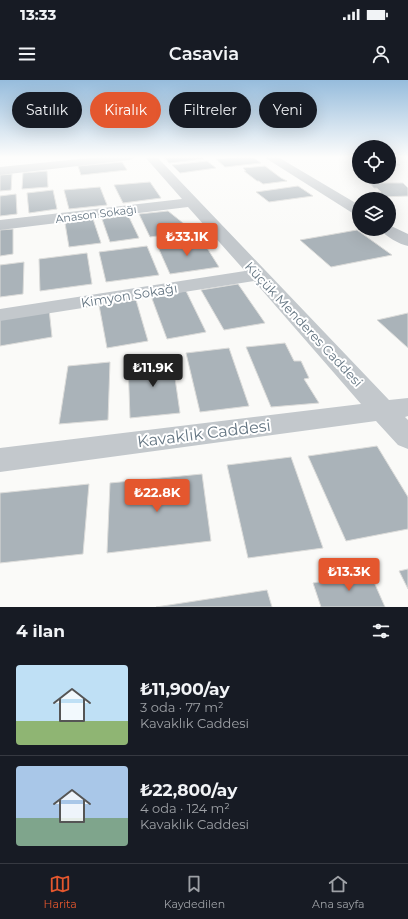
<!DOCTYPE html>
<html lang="tr">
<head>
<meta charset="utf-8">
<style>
  :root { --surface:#171b24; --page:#20242c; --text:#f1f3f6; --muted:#9ea1a6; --line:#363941; --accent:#e4572e }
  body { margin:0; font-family:Montserrat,sans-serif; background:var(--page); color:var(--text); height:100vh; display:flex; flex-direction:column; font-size:15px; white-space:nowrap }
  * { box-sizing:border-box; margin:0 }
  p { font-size:13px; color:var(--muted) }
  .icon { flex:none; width:22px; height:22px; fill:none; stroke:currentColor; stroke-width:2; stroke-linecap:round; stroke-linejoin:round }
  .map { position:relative; height:527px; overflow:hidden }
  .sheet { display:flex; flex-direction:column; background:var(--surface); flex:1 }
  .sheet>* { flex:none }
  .guide { position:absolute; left:12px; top:12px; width:384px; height:36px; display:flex; gap:8px }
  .tools { position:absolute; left:352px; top:60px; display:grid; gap:8px }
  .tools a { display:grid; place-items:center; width:44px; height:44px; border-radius:50%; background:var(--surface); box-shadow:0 4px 16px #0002; font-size:20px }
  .price { position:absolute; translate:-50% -34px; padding:0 9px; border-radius:4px; background:var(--accent); color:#fff; font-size:13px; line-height:26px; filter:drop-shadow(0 1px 2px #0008) }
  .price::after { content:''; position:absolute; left:50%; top:24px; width:12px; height:9px; margin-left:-6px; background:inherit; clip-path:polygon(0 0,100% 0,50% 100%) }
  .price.current { background:#222; color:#fff }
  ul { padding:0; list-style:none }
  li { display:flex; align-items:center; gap:12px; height:100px; padding:0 16px }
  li+li { border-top:1px solid var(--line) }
  li span { display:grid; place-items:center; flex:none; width:112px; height:80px; border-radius:4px; color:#555 }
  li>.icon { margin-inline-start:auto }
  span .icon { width:48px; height:48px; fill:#fffc; stroke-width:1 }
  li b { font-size:17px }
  h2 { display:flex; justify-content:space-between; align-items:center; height:48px; padding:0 16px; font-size:17px }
  .tag { padding:0 14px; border-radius:18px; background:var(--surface); box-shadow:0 4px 16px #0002; font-size:14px; line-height:36px }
  .tag.current { background:var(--accent); color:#fff }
  .status { display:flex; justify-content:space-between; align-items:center; height:28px; padding:0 20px; background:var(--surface); direction:ltr }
  .status svg { height:11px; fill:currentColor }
  header { display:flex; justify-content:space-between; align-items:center; height:52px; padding:0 16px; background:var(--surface); font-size:18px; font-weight:600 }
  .menu { display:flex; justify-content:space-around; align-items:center; height:56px; border-top:1px solid var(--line); background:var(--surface); font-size:11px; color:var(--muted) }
  .menu a { display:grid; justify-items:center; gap:2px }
  .menu .current { color:var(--accent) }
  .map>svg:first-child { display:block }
</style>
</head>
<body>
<div class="status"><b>13:33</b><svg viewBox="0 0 49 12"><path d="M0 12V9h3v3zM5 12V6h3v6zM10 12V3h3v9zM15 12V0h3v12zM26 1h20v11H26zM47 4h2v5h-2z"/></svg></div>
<header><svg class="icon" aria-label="menu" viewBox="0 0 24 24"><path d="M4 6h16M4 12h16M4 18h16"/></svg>Casavia<svg class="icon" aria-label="person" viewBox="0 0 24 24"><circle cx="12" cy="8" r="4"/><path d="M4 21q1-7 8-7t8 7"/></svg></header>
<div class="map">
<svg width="408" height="527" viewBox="0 0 408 527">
  <rect width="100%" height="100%" fill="#fafaf8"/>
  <!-- building -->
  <g fill="#aab3b9" stroke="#dcdcda">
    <path d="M164,77H202L204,79L169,83Z"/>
    <path d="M237,77H253L261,83L225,87L216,79Z"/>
    <path d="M389,79L400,85L389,86Z"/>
    <path d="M207,81L216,88L180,93L172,85Z"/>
    <path d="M122,82L127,90L81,95L78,86Z"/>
    <path d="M265,86L281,98L287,101L263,104L259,101H257L244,91H246L243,88Z"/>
    <path d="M47,91L48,107L22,109L23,93Z"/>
    <path d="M12,94L11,110L0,111V95Z"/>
    <path d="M150,102L161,118L123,123L114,105Z"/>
    <path d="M370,103H403L408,108V116L381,117L378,112H381L377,108H374Z"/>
    <path d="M298,106L313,116L269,122L256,112Z"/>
    <path d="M100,107L107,125L69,129L64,110Z"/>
    <path d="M53,110L57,129L29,133L27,113Z"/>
    <path d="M16,114L17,134L0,136V116Z"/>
    <path d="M168,131L193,151L150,157L139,134Z"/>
    <path d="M128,135L139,158L110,162L102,139Z"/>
    <path d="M93,139L101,163L69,167L65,143Z"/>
    <path d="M13,149V174L0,176V150Z"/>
    <path d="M357,150L392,175L331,187L300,160Z"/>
    <path d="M202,160L219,187L170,194L157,165Z"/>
    <path d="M147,166L159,195L106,202L99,172Z"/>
    <path d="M87,173L92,204L40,211L39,179Z"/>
    <path d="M24,182L23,214L0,217V185Z"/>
    <path d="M238,204L265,243L224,250L201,210Z"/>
    <path d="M186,211L206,252L167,259L151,216Z"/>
    <path d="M136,220L148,261L107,268L99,225Z"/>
    <path d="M49,229L52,257L0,266V238Z"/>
    <path d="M408,233V268L377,240Z"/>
    <path d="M285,263L294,281H301L309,298L304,299L319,323L271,327L246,267Z"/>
    <path d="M229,268L249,326L200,332L186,273Z"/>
    <path d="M172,277L180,333L130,338L128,281Z"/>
    <path d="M110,282L108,340L59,344L68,286Z"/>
    <path d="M377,366L408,417V449L346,461L308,376Z"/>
    <path d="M291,377L323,468L248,478L227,385Z"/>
    <path d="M202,394L211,461L107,473L110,403Z"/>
    <path d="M89,404L83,474L0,483V413Z"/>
    <path d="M408,489V509L399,491Z"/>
    <path d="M370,493L385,527H321L313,503Z"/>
    <path d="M267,510L272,527H156Z"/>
  </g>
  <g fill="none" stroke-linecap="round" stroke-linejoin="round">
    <!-- minor -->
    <g fill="#c3c8cc" fill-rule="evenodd">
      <path d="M99,77H136L130,80L0,95V87Z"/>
      <path d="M145,77H157L389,320L408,318V336L405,337L408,340V369L398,365L376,341L0,392V368L361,324L254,201L0,241V229L245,191L188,127L0,150V140L182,119Z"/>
      <path d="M264,77H278L359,125V135L354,134Z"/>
      <path d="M389,145L408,154V166C399,164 386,157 380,149H389Z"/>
    </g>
  </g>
  <!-- sky -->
  <linearGradient id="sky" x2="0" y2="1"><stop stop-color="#96bcdc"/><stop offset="0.51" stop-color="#fdfdfc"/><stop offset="1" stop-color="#fdfdfc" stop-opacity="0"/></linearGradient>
  <rect width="408" height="151" fill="url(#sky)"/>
  <g text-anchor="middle" stroke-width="4" stroke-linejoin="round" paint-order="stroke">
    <!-- far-street labels -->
    <g font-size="11" fill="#657683" stroke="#fff">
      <text transform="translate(96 134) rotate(-7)" y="4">Anason Sokağı</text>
    </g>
    <!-- street labels -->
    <g font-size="13" fill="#657683" stroke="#fff">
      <text transform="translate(129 215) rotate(-9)" y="5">Kimyon Sokağı</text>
      <text transform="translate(304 244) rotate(47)" y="5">Küçük Menderes Caddesi</text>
    </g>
    <!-- near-street labels -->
    <g font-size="16" fill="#657683" stroke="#fff">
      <text transform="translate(204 353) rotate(-7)" y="6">Kavaklık Caddesi</text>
    </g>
  </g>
</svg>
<div class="tools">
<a><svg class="icon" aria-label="locate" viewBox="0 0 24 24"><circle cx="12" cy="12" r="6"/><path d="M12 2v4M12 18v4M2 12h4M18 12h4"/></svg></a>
<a><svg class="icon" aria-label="layers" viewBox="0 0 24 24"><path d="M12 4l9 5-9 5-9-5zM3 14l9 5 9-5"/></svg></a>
</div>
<b class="price" style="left:187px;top:177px">₺33.1K</b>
<b class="price current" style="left:153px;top:308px">₺11.9K</b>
<b class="price" style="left:157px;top:433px">₺22.8K</b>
<b class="price" style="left:349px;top:512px">₺13.3K</b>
<div class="guide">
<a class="tag">Satılık</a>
<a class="tag current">Kiralık</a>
<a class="tag">Filtreler</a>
<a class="tag">Yeni</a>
</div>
</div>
<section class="sheet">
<h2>4 ilan<svg class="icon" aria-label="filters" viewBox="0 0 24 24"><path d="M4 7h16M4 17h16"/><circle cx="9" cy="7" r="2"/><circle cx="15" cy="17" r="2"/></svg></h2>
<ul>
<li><span style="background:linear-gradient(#bfe0f5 70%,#8fb573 0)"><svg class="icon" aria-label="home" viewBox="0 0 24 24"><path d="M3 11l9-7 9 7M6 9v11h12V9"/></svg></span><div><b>₺11,900/ay</b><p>3 oda · 77 m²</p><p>Kavaklık Caddesi</p></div></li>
<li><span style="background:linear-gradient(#a9c7e8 65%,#7fa58c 0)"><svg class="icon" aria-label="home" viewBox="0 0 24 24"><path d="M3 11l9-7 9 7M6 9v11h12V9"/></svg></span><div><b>₺22,800/ay</b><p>4 oda · 124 m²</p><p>Kavaklık Caddesi</p></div></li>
</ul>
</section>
<nav class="menu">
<a class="current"><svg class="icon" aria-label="map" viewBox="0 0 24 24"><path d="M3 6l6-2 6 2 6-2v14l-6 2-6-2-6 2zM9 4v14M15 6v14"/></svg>Harita</a>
<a><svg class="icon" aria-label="saved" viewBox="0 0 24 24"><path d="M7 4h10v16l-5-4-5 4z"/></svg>Kaydedilen</a>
<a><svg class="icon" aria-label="home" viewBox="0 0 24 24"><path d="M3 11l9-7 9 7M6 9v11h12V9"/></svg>Ana sayfa</a>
</nav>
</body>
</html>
